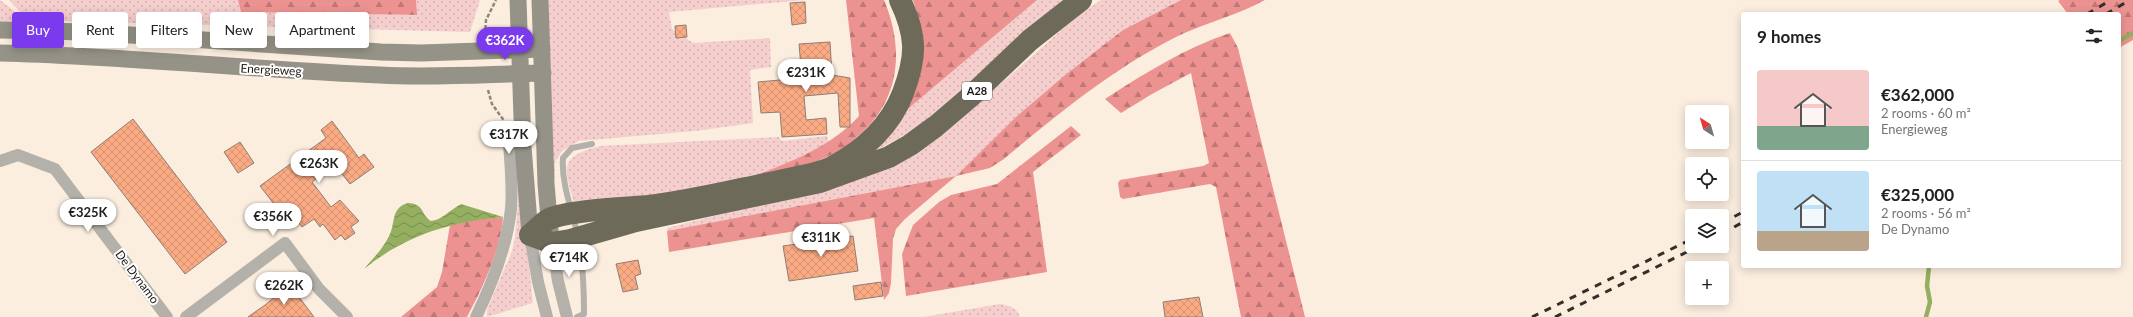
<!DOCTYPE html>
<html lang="en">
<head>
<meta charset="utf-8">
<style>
  :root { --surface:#fff; --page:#f2f2f2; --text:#202124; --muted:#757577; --line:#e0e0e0; --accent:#7c3aed }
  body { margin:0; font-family:Lato,sans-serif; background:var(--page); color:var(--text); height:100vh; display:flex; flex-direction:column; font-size:15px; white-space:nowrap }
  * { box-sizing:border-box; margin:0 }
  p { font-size:13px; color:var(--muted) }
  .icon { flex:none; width:22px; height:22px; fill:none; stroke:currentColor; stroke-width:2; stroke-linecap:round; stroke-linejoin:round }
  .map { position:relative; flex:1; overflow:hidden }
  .side { position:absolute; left:1741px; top:12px; width:380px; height:256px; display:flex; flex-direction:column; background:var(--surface); border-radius:4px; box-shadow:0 2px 10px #0003 }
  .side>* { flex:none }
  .banner { position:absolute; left:12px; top:12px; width:380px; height:36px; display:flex; gap:8px }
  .needle { width:26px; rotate:323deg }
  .controls { position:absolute; left:1685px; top:105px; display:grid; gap:8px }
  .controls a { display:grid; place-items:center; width:44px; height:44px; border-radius:4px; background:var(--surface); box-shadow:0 2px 10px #0003; font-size:20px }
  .price { position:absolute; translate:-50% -34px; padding:0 9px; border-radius:14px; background:#fff; color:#222; font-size:13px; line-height:26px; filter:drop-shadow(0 1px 2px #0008) }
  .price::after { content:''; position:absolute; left:50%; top:24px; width:12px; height:9px; margin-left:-6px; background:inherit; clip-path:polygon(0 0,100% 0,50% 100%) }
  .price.active { background:var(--accent); color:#fff }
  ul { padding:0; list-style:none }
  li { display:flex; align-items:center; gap:12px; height:100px; padding:0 16px }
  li+li { border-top:1px solid var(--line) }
  li span { display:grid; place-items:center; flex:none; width:112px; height:80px; border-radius:4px; color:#555 }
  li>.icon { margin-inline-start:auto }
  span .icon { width:48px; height:48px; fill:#fffc; stroke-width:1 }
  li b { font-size:17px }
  h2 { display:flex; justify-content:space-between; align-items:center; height:48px; padding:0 16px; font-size:17px }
  .tag { padding:0 14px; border-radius:4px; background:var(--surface); box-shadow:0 2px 10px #0003; font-size:14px; line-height:36px }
  .tag.active { background:var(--accent); color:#fff }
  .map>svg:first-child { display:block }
</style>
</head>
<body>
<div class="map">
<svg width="2133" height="317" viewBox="0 0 2133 317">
  <defs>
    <pattern id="grass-dots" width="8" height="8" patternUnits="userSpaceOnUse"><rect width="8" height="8" fill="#f5cfce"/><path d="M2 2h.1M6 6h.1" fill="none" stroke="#d2b1b0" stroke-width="1.8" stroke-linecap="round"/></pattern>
    <pattern id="forest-firs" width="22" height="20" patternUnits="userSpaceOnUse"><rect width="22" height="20" fill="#ec9392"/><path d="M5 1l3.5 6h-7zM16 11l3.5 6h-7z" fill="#bf7776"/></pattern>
    <pattern id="water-waves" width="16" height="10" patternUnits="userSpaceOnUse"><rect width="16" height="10" fill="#95af60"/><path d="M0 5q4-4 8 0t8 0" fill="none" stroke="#798e4e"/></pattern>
    <pattern id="building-cross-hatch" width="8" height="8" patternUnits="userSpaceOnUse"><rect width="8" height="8" fill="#fbab84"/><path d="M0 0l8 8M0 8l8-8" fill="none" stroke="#d79371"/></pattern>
  </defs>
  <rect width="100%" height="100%" fill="#fbeedf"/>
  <!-- grass -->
  <g fill="url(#grass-dots)">
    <path d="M0,0L14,11V21L0,22Z"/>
    <path d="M9,0H238L241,12L416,15V0H480L470,32L28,20Z"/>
    <path d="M545,0H805L669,12L672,29L693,43L770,38L771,67L750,70L753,123L695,131L579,141L562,151L555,162V178H550Z"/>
    <path d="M1037,0H1066C1037,25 1009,50 980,75C944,106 910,137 865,155L903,113Z"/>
    <path d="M1101,0H1181L1123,30L1017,116L956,176L667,231V228L836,185L920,151L939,138L1080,14Z"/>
    <path d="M827,136L829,142C789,165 744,184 699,192C658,199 616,201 575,206C565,170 556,157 600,146L779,137L782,141Z"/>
    <path d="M520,182L533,303L487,317V310L512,251L515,238Z"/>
    <path d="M1000,304C1010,306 1016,307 1020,317H923Z"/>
  </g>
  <!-- forest -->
  <g fill="url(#forest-firs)">
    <path d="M238,0H416L417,15L241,12Z"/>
    <path d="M846,0H884C905,50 900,101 857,137C850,143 843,150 835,153C806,168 774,174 742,181C784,164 828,150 859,116Z"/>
    <path d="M913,0H1037L903,113L923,35Z"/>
    <path d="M1181,0H1265C1238,15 1208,22 1180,35C1115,67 1059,113 1004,159L990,168L956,176L905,219L896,229L893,239L891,283L889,293L884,300L874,218L669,252L667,231L956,176L1017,116L1064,76L1123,30Z"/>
    <path d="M2060,0H2133V40L2119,48V14H2068L2058,1Z"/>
    <path d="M1230,33L1238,48L1305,317H1241L1216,187L1210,184L1123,199L1120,197L1118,183L1120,180L1203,166L1209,163L1191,73L1152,94L1121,113L1105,99C1145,73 1185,48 1230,33Z"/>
    <path d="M1071,126L1081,135L1033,172L1047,272L906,296L902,254L913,225L939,202L951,195L997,184Z"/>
    <path d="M503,217C501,249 482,289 467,317H401L437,287L442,272L450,225L473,220Z"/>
  </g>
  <!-- water -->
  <path fill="url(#water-waves)" d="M408,203C425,204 420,214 431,221C442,220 451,209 461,204L503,217C450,222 406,235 364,269C373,258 383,249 389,236C396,224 390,208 408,203Z"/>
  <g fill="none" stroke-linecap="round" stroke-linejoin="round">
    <!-- stream -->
    <g stroke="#95af60" stroke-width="4.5">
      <path d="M2119,41L2133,33"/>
      <path d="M1926,317L1930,302L1927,286L1929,266"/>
    </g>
  </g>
  <!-- building -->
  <g fill="url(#building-cross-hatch)" stroke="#8f7d75">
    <path d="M805,2L806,23L792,25L790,3Z"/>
    <path d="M686,25L687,37L676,38L675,26Z"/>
    <path d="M830,42L832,75L850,78V127H840L838,93L804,96L806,120L826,118L827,134L782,137L780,112L761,113L758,82L802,78L799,44Z"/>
    <path d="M133,119L227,242L185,274L91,152Z"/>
    <path d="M332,121L359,158L364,154L374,167L350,184L335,165L312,182L331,207L340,200L359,221L351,227L355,233L345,240L341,235L335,240L323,224L320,227L314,219L302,227L284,203L277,208L260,186L326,138L321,130Z"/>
    <path d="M240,142L254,163L238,173L224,152Z"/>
    <path d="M853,236L858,271L789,281L783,246Z"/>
    <path d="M638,260L641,274L635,276L638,289L623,292L616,264Z"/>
    <path d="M881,282L883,296L855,300L853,286Z"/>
    <path d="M290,285L314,317H248L265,305Z"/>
    <path d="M1199,297L1203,317H1165L1163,302Z"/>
  </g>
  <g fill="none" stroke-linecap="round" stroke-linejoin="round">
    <!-- path -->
    <g stroke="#8f867c" stroke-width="2.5" stroke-dasharray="4 2" stroke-linecap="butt">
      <path d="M485,35L486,20L496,0"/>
      <path d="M488,90L492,104L505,122"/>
    </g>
    <!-- lane -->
    <path stroke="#b3b1a9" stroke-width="6" d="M577,317L584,314C584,288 583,262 578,237C573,212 561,184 563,158L572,148L592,144"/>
    <!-- street -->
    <g stroke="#b3b1a9" stroke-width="12">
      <path d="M0,161L18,155L55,169L167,317"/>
      <path d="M530,235L538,282L547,317"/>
      <path d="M552,243L558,281L567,317"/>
      <path d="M186,317L285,243L319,289L347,317"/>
      <path d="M476,317C492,284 507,245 511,209C513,187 510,163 509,141"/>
    </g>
    <!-- secondary -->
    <g stroke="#959387" stroke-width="17">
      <path d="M518,0L523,147L530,235"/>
      <path d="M540,0L546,184L550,230"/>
      <path d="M0,30L86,32L381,52L421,53L542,49"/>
      <path d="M0,53C127,56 253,70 380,75C434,78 488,74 543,73"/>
    </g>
    <!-- highway -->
    <path stroke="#6d6a5a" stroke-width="22" d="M900,0C917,36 917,56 903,93C891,125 864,150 834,166C820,174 795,177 779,181C735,190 692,201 648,206C625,208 568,210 549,219C542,223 536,230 530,235L552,243L570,240L636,221L820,182L889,157L910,145L936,126L970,97L1030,40L1081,0"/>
    <!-- rail -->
    <g stroke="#342f29" stroke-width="3" stroke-dasharray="7 7" stroke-linecap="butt">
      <path d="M2087,14L2111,0"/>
      <path d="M2106,14L2130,0"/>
      <path d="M1722,223L1743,212"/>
      <path d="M1722,234L1743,222"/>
      <path d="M1532,317L1692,239"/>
      <path d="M1555,317L1699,246"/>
    </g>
  </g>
  <g text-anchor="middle" stroke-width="4" stroke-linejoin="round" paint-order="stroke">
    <!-- shield labels -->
    <rect fill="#fff" stroke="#625e5a" stroke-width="1" x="962" y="82" width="30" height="18" rx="3"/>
    <g font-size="11" font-weight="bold" fill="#1e1914">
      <text x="977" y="95">A28</text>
    </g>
    <!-- street labels -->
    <g font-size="12" fill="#1e1914" stroke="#fff">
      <text transform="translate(271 70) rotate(3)" y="4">Energieweg</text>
      <text transform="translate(137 277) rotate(53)" y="4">De Dynamo</text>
    </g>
  </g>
</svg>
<div class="controls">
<a><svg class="needle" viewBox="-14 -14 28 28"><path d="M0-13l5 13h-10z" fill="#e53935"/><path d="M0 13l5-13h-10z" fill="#757577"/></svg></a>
<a><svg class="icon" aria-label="locate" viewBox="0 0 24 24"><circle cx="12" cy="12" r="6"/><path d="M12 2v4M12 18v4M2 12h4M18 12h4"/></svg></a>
<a><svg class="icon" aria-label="layers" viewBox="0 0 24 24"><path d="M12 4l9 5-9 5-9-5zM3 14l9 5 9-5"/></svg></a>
<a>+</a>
</div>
<b class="price active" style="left:505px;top:61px">€362K</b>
<b class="price" style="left:806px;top:93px">€231K</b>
<b class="price" style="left:509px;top:155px">€317K</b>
<b class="price" style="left:319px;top:184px">€263K</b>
<b class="price" style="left:88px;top:233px">€325K</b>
<b class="price" style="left:273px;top:237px">€356K</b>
<b class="price" style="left:821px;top:258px">€311K</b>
<b class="price" style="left:569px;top:278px">€714K</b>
<b class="price" style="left:284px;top:306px">€262K</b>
<div class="banner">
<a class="tag active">Buy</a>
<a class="tag">Rent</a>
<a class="tag">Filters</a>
<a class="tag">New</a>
<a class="tag">Apartment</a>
</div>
<section class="side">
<h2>9 homes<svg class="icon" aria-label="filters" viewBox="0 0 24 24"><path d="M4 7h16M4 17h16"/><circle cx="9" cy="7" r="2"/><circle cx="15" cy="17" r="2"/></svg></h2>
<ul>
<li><span style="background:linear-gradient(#f6c9c9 70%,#7fa58c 0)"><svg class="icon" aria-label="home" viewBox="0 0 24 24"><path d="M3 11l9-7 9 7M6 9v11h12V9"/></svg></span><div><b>€362,000</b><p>2 rooms · 60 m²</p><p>Energieweg</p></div></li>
<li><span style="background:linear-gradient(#bfe0f5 75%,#b9a48a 0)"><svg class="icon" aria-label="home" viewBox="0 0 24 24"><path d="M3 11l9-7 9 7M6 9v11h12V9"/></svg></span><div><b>€325,000</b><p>2 rooms · 56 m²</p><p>De Dynamo</p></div></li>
</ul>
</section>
</div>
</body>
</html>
